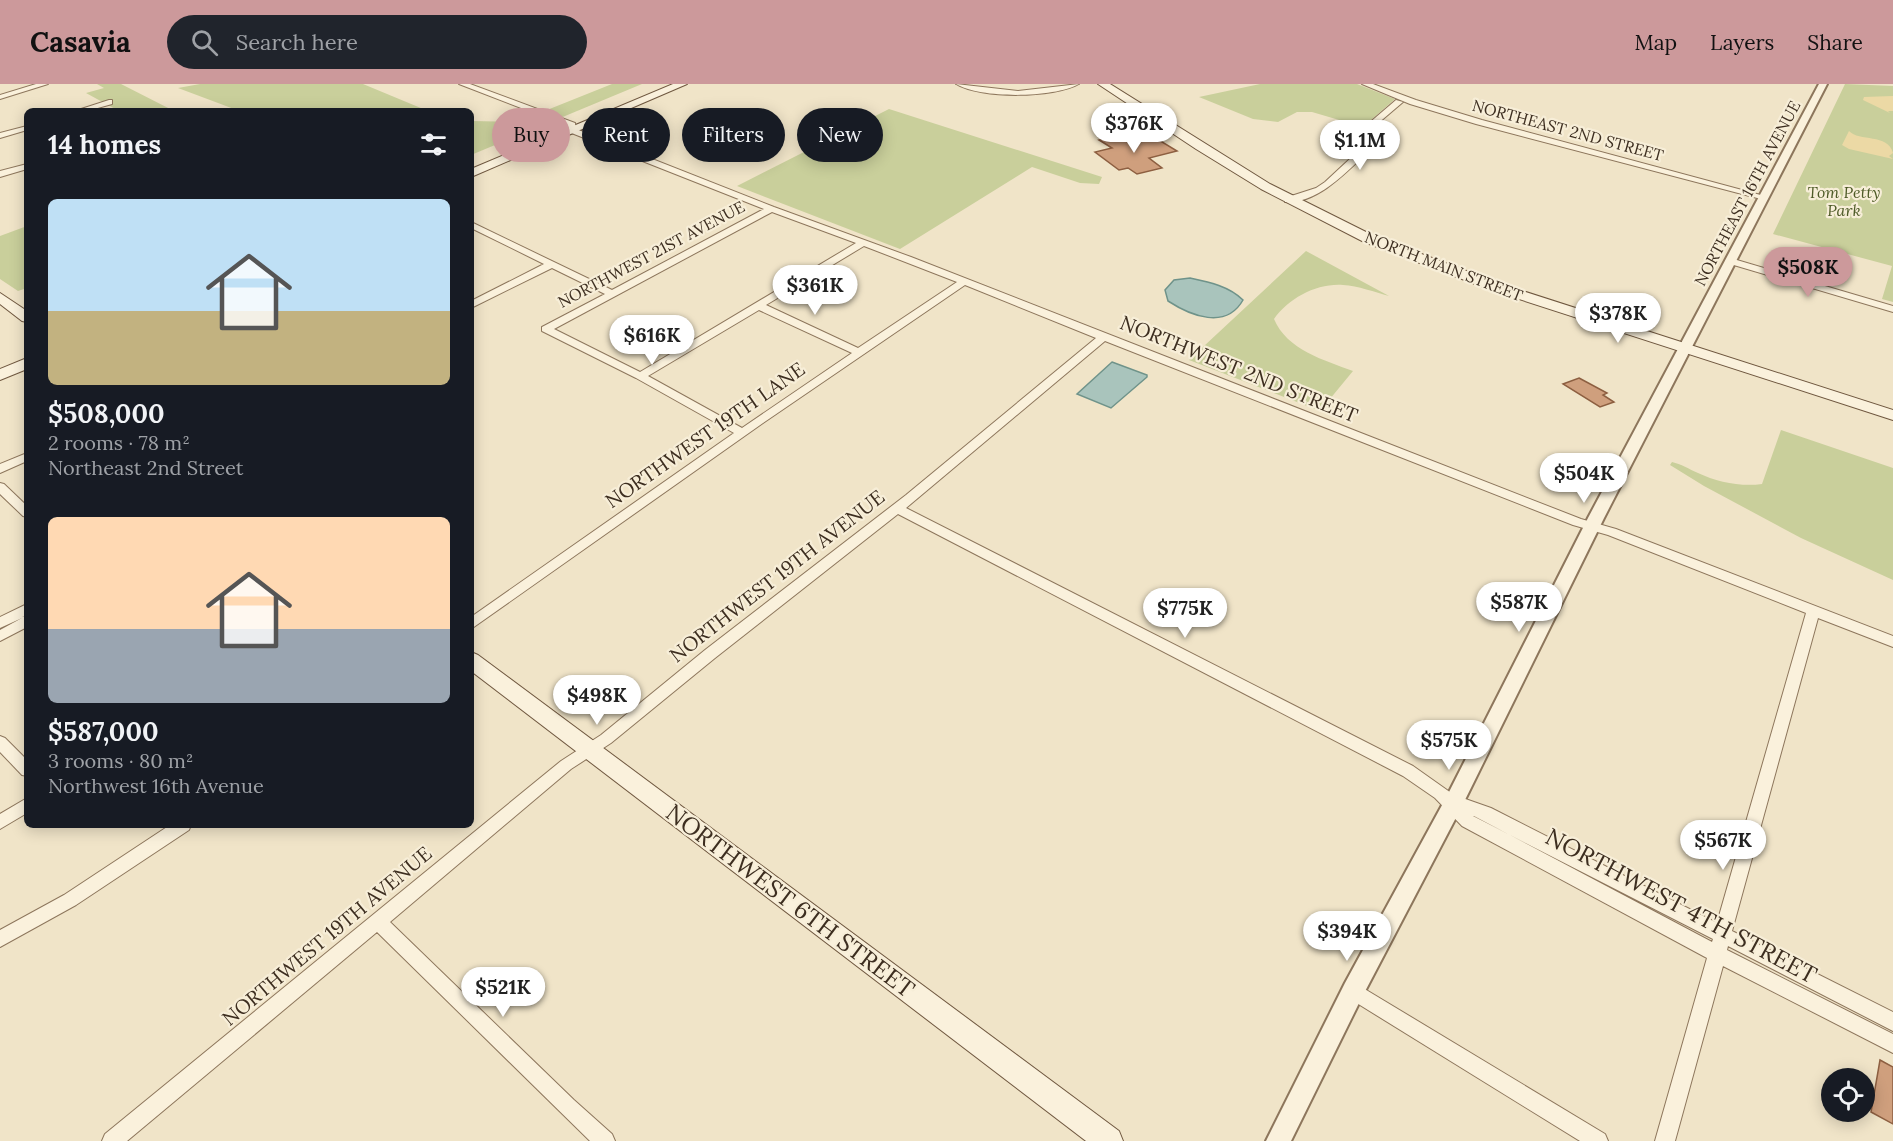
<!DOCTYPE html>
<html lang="en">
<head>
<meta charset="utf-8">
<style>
  :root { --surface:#171b24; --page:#20242c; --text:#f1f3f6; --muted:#9ea1a6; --accent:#cc999b }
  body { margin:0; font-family:Lora,serif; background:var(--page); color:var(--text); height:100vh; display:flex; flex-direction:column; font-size:22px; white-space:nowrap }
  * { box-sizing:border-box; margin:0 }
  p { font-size:20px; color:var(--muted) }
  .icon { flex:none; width:33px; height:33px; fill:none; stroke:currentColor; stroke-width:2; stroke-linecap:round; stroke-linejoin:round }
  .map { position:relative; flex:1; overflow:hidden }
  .details { position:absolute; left:24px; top:24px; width:450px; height:720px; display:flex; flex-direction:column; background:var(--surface); border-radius:9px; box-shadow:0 3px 15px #0003 }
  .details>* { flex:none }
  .hud { position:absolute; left:492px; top:24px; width:570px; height:54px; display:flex; gap:12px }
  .tools { position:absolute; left:1821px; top:984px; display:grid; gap:12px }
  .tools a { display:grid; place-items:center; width:54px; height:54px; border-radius:50%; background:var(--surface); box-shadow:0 3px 15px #0003; font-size:30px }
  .price { position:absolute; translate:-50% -51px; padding:0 14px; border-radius:21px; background:#fff; color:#222; font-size:20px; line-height:39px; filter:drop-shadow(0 2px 3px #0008) }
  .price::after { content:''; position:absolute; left:50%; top:36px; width:18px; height:14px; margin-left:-9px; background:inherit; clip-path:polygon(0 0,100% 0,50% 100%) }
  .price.active { background:var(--accent); color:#111 }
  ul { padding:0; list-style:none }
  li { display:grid; align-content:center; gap:12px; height:318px; padding:0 24px }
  li span { display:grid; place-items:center; height:186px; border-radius:9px; color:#555 }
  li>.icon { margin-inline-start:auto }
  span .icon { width:108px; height:108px; fill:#fffc; stroke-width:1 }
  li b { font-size:26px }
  h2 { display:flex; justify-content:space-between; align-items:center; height:72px; padding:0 24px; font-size:26px }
  .chip { padding:0 21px; border-radius:27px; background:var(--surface); box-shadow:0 3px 15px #0003; font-size:21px; line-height:54px }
  .chip.active { background:var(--accent); color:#111 }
  header { display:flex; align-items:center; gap:36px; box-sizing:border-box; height:84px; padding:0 30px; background:var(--accent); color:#111 }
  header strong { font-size:28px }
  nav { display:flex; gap:33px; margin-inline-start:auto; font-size:21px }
  .search { width:420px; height:54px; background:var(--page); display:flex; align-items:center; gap:15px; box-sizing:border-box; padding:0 21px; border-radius:33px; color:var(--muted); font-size:22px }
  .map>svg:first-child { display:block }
</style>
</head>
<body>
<header>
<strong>Casavia</strong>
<div class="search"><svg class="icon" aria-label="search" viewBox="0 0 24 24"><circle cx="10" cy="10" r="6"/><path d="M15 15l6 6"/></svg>Search here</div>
<nav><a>Map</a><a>Layers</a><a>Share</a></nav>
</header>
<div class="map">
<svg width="1893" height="1057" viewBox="0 0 1893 1057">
  <rect width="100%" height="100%" fill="#f0e4c8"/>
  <!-- green -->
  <g fill="#c9cf9b">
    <path d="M97,0H121L174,27H119L86,9L104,4Z"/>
    <path d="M200,0H363L428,27H231L234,25L178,4Z"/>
    <path d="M612,0H642L471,71V37L517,38Z"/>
    <path d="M1260,0H1357L1395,15L1363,43L1312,28H1297L1278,38L1253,35L1199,13Z"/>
    <path d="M1845,0L1893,2V218L1882,215L1892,182L1773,150Z"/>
    <path d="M889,25L1102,93L1099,100L1080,99L1032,83L900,165L737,102Z"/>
    <path d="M27,142V204L18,207L0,195V152Z"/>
    <path d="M1306,167L1389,212C1375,208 1358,202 1343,201C1317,199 1289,214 1274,235C1287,266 1324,276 1353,287L1320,327L1189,276Z"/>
    <path d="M1781,346L1893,384V496L1801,454L1704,402L1670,381L1672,378C1681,380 1689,385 1698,389C1717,398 1741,403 1762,400Z"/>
  </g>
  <!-- sand -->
  <g fill="#ecd9a5">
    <path d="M1893,12V27H1888L1890,29L1863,16L1864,13Z"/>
    <path d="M1849,47C1859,58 1888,49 1893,69L1889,72L1893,75L1849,65L1842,61Z"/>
  </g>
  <!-- water -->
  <g fill="#a9c4bc" stroke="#6f938a" stroke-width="1.5">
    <path d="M1190,194C1209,198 1229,202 1243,216C1226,246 1191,232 1168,217L1165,206L1174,196Z"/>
    <path d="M1112,278L1147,291V293L1111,324L1077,310Z"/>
  </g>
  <!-- building -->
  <g fill="#cf9f7d" stroke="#8d5f41" stroke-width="1.5">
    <path d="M1118,51L1129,59L1154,53L1177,67L1149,74L1162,84L1137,90L1128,84L1119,86L1095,68L1112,64L1099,56Z"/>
    <path d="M1579,294L1607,309L1603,311L1614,318L1600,323L1563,300Z"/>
    <path d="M1880,976L1893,983V1040L1871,1028Z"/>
  </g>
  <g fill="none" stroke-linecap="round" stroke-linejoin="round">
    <defs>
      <g id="minor">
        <path d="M36,0H48L0,15V11Z"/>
        <path d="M459,0H470L575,39L576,45L774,123L911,173L1581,435L1616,445L1893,552V563L1818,534L1732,847L1893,928V947L1728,862L1727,866L1893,950V969L1723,882L1675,1057H1655L1707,874L1462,742L1435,714L1403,692L898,430L715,574L611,659L571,685L390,838L574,1016L612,1050L615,1057H590L377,848L127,1057H102L105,1050L561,677L601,651L705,566L906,411L1096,254L965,201L763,339L471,545V533L734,349L636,294L542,247V243L605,210L552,184L471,224V217L544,180L471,144V138L612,206L764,125L569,48L568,42ZM772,128L856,159L640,288L554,245ZM864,162L957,198L858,264L766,221ZM759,226L852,269L742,344L648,292ZM1105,257L1573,441L1608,451L1806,529L1717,839L1491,724L1454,711L1413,682L906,424ZM1473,732L1713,855L1712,858L1474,732Z"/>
        <path d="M956,0L1018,7L1079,0C1054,14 981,15 956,0Z"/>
        <path d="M1362,0H1373L1416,16L1482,36L1768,113L1761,115L1476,40L1410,20Z"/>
        <path d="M109,16H112V20L87,27H75Z"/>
        <path d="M1396,16L1403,18L1376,41L1378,54L1375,61C1352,82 1319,121 1285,118V114L1316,104L1325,98L1368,58L1370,54L1368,40Z"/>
        <path d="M27,42V46L0,54V49Z"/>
        <path d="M27,80V85L0,93V87Z"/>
        <path d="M1730,174L1893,222V228L1727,179L1725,177Z"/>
        <path d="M27,369V377L0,389V380Z"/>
        <path d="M0,399L4,400L27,422V433L23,432L0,410Z"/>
        <path d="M27,520V531L22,533L27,532V543L0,557V546L22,534L0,544V533Z"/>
        <path d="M0,652L5,654L27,676V692L22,691L0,668Z"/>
        <path d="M27,714V729L0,745V730Z"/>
        <path d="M170,741H191L189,746L76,821L0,863V846L64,811Z"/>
        <path d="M1353,898L1605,1050L1608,1057H1580L1347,913L1344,907L1347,901Z"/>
      </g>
      <path id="tertiary" d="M1819,0H1827L1604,434L1461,724L1361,915L1291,1057H1266L1345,899L1447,712L1588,434Z"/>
      <g id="secondary">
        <path d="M673,0H687L471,93V85Z"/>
        <path d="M1098,0H1110L1270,100L1374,152L1501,200L1893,326V336L1491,206L1364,158L1261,105L1196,65Z"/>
        <path d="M0,209L27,227V238L22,237L0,220Z"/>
        <path d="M27,274V285L0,296V285Z"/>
        <path d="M471,568L478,571L1119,1047L1123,1057H1086L471,587Z"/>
      </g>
    </defs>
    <!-- minor casing -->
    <use href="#minor" stroke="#8d765c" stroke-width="2"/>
    <!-- tertiary casing -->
    <use href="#tertiary" stroke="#8d765c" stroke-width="4"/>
    <!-- secondary casing -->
    <use href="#secondary" stroke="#6f573f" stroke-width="2"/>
    <!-- minor -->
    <use href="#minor" fill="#faf1dc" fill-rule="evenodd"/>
    <!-- tertiary -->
    <use href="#tertiary" fill="#faf1dc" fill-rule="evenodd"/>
    <!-- secondary -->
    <use href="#secondary" fill="#faf1dc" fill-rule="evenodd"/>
  </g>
  <g text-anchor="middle" stroke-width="4.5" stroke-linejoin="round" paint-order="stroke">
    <!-- far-street labels -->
    <g font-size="16" fill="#3d2e20" stroke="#f7eed8">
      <text transform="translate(1568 46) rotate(15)" y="6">NORTHEAST 2ND STREET</text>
      <text transform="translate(1747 109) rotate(-62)" y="6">NORTHEAST 16TH AVENUE</text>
      <text transform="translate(651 170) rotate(-28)" y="6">NORTHWEST 21ST AVENUE</text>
      <text transform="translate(1444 182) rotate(21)" y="6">NORTH MAIN STREET</text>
    </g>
    <!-- far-park labels -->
    <g font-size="16" font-style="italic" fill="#4d5a26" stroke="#f7eed8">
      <text x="1844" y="114">Tom Petty<tspan x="1844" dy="18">Park</tspan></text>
    </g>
    <!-- street labels -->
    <g font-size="20" fill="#3d2e20" stroke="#f7eed8">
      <text transform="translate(1239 285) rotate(22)" y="7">NORTHWEST 2ND STREET</text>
      <text transform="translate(705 351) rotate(-35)" y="7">NORTHWEST 19TH LANE</text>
      <text transform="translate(777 492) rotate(-38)" y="7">NORTHWEST 19TH AVENUE</text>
      <text transform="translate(327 852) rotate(-40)" y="7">NORTHWEST 19TH AVENUE</text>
    </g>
    <!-- near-street labels -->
    <g font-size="24" fill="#3d2e20" stroke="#f7eed8">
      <text transform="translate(790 817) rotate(37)" y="8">NORTHWEST 6TH STREET</text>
      <text transform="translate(1681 822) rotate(28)" y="8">NORTHWEST 4TH STREET</text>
    </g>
  </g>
</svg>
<div class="tools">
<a><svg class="icon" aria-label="locate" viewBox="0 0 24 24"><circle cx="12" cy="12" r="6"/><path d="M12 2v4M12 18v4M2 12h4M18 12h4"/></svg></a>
</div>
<b class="price" style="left:1134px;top:70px">$376K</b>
<b class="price" style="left:1360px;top:87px">$1.1M</b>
<b class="price active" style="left:1808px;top:214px">$508K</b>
<b class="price" style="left:815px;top:232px">$361K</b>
<b class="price" style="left:1618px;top:260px">$378K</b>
<b class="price" style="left:652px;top:282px">$616K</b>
<b class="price" style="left:1584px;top:420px">$504K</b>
<b class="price" style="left:1519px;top:549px">$587K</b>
<b class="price" style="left:1185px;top:555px">$775K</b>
<b class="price" style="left:597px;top:642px">$498K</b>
<b class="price" style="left:1449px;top:687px">$575K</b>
<b class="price" style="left:1723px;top:787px">$567K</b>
<b class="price" style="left:1347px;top:878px">$394K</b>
<b class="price" style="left:503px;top:934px">$521K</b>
<div class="hud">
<a class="chip active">Buy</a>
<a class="chip">Rent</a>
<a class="chip">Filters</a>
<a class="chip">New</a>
</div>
<section class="details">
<h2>14 homes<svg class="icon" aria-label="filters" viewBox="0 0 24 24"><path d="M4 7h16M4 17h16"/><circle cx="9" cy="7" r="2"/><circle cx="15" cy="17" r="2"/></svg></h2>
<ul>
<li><span style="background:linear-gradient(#bfe0f5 60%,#c2b280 0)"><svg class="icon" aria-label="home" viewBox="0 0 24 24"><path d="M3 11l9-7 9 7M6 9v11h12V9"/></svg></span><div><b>$508,000</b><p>2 rooms · 78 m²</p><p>Northeast 2nd Street</p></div></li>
<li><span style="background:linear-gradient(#ffd9b3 60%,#9aa5b1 0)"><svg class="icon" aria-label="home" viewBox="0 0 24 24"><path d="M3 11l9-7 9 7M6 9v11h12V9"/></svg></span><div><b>$587,000</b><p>3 rooms · 80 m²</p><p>Northwest 16th Avenue</p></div></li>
</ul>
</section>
</div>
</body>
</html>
